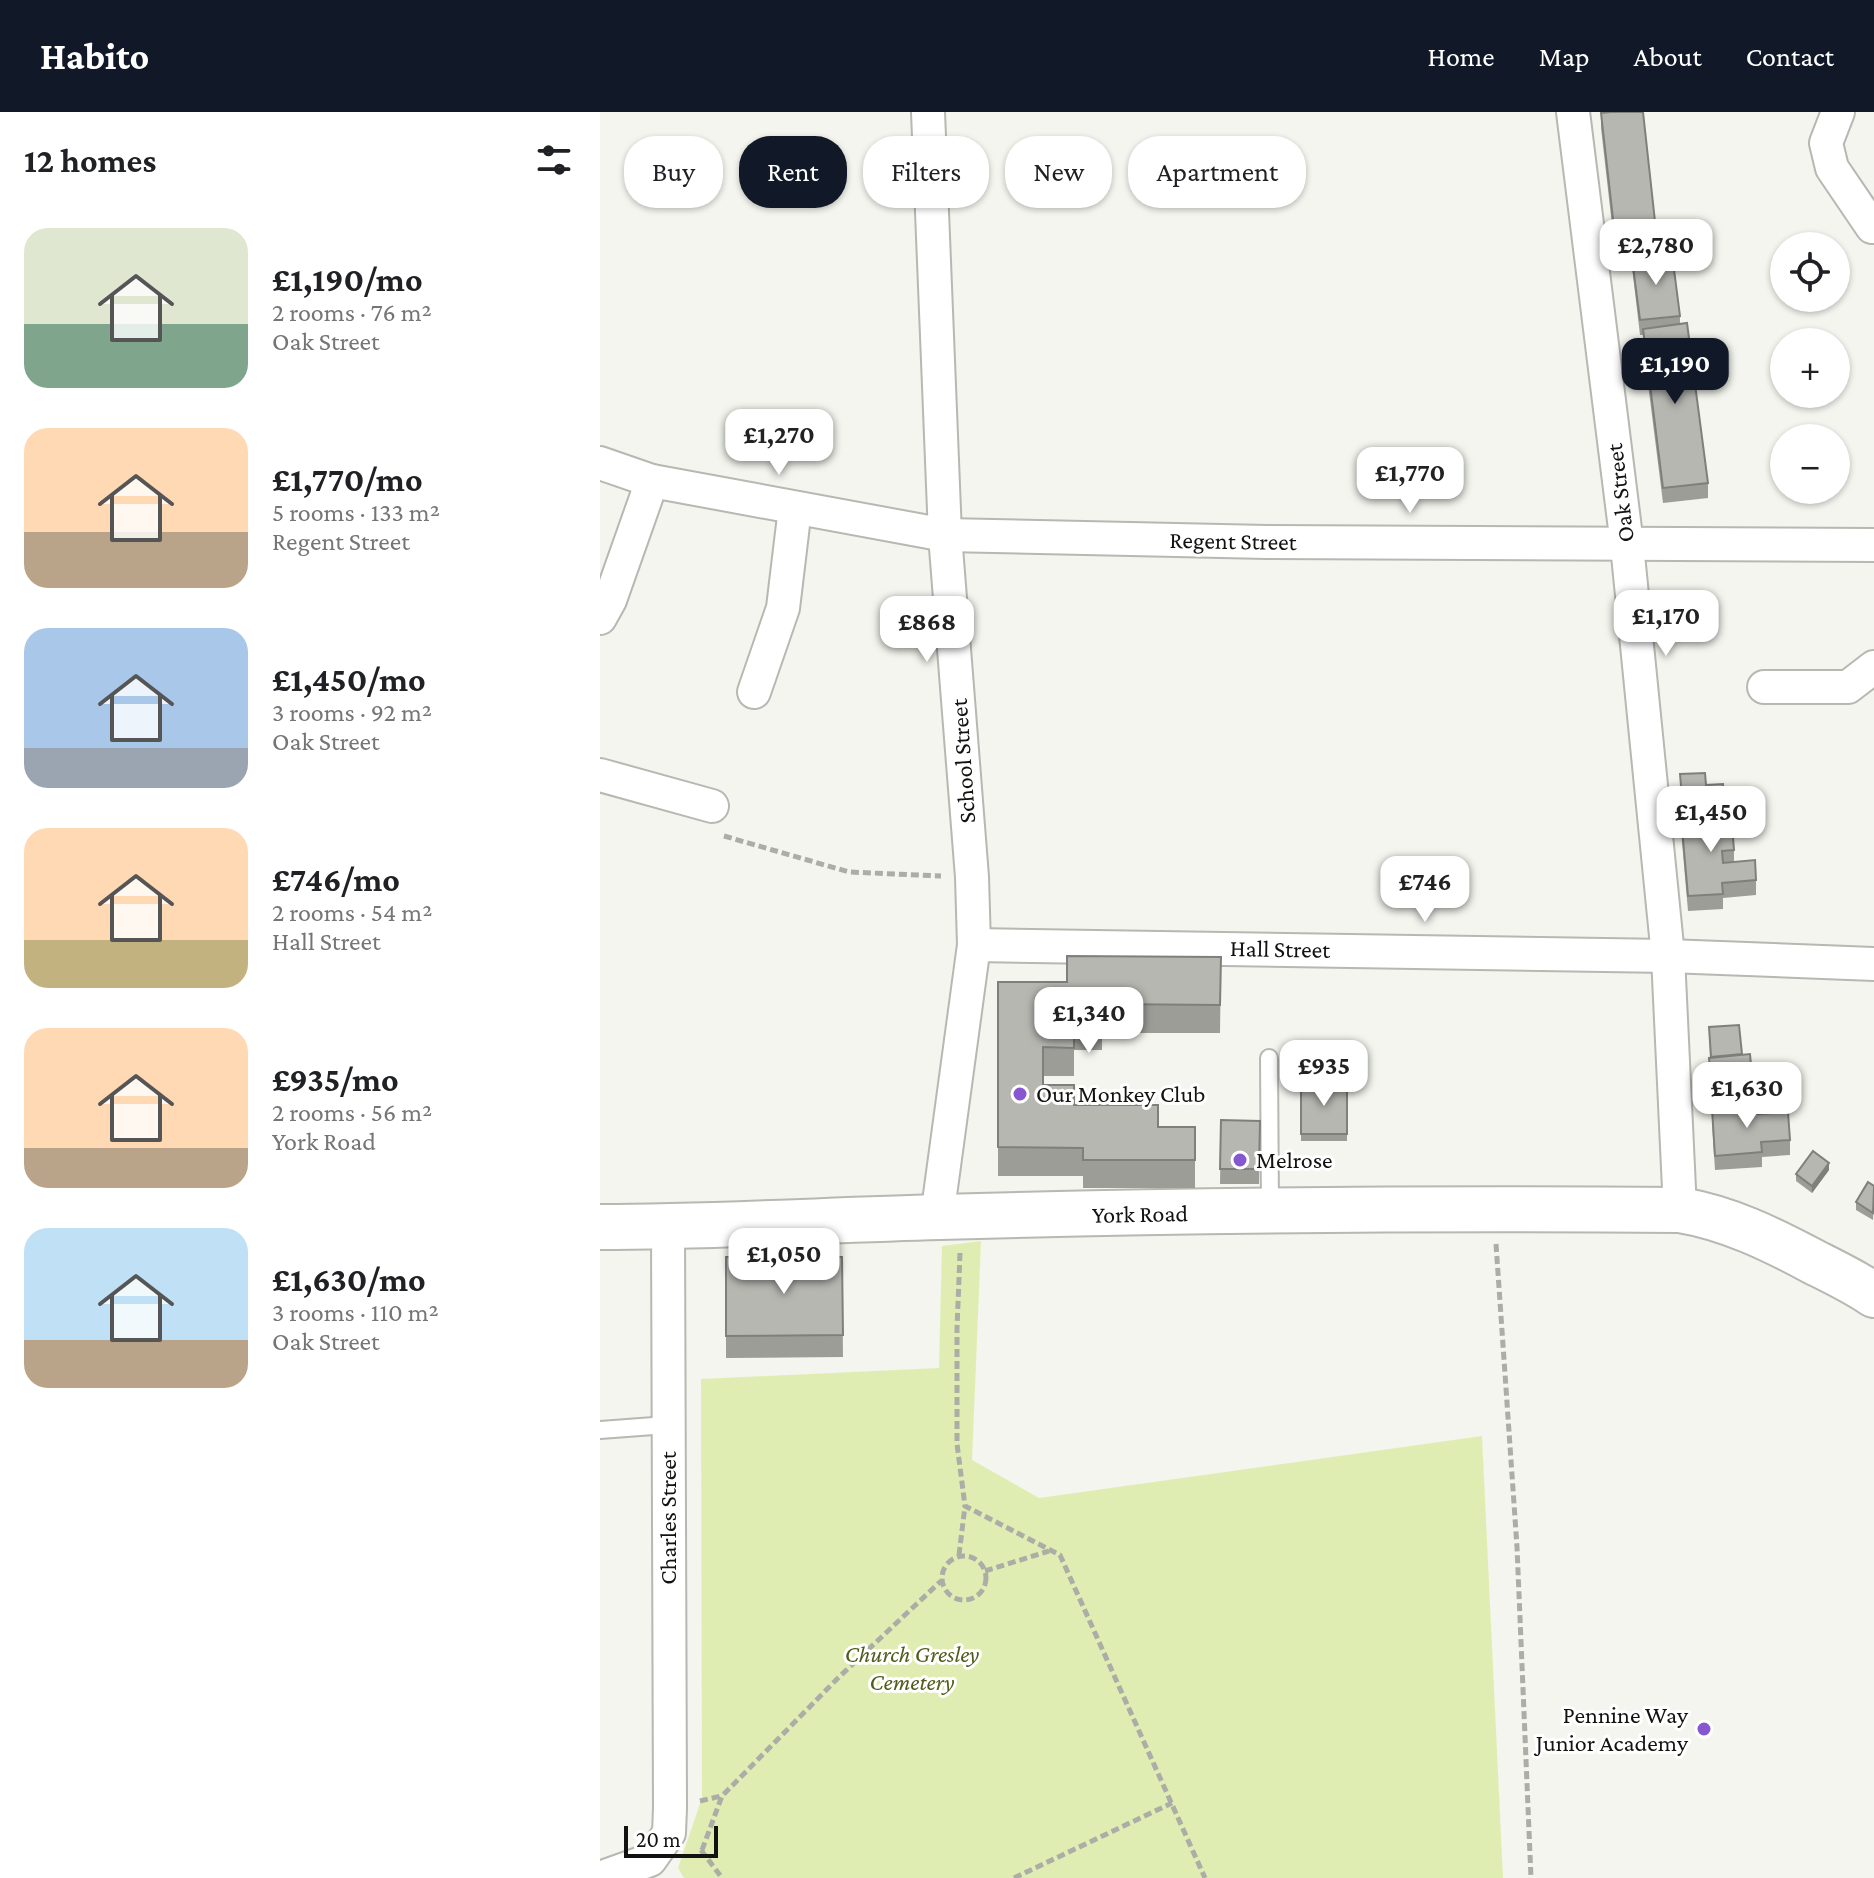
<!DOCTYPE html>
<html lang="en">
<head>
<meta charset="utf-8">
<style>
  :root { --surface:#fff; --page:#f2f2f2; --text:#202124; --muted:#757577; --accent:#111827 }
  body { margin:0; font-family:"Crimson Pro",serif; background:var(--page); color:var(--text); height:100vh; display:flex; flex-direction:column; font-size:30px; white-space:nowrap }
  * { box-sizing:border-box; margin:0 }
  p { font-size:26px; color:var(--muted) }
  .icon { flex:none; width:44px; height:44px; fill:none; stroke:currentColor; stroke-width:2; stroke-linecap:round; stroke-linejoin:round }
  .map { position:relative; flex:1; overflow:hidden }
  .sheet { display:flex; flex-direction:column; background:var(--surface); width:600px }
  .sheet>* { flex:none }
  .guide { position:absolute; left:24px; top:24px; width:760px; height:72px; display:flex; gap:16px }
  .fabs { position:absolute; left:1170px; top:120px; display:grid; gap:16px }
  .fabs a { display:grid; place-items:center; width:80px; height:80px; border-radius:50%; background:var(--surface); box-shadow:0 2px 6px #0004; font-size:40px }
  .scale { position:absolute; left:24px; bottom:20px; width:94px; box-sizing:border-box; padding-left:8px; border:4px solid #121210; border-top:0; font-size:22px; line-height:28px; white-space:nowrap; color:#121210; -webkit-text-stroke:6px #fff; paint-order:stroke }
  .price { position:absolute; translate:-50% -68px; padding:0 18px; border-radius:16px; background:#fff; color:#222; font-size:26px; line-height:52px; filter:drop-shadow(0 2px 4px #0008) }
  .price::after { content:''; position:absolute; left:50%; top:48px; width:24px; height:18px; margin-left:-12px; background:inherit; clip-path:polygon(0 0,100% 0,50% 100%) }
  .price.active { background:var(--accent); color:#fff }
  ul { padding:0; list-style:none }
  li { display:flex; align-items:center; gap:24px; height:200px; padding:0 24px }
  li span { display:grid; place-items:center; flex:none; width:224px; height:160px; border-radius:24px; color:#555 }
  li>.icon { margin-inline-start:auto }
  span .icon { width:96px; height:96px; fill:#fffc; stroke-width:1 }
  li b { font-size:34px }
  h2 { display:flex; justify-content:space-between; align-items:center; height:96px; padding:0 24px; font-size:34px }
  .tag { padding:0 28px; border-radius:32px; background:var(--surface); box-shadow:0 2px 6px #0004; font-size:28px; line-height:72px }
  .tag.active { background:var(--accent); color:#fff }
  header { display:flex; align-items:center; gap:48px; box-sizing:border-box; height:112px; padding:0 40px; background:var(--accent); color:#fff }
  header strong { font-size:38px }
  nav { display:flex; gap:44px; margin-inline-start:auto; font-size:28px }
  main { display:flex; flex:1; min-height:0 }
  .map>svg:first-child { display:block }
</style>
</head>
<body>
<header>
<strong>Habito</strong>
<nav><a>Home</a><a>Map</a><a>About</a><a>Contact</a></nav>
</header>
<main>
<section class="sheet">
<h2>12 homes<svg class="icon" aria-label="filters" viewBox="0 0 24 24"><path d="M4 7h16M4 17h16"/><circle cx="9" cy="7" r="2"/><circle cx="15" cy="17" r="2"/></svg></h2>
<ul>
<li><span style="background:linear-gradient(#dfe7d0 60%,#7fa58c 0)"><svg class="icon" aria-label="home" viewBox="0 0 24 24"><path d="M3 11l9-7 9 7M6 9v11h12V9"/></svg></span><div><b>£1,190/mo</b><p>2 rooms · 76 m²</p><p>Oak Street</p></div></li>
<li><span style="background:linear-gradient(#ffd9b3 65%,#b9a48a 0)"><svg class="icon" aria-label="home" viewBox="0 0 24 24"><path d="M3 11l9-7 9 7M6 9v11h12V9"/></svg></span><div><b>£1,770/mo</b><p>5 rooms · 133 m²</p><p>Regent Street</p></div></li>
<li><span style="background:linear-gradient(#a9c7e8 75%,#9aa5b1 0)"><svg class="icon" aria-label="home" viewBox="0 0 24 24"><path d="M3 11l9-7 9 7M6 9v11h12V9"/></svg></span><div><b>£1,450/mo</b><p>3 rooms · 92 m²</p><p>Oak Street</p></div></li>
<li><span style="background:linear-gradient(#ffd9b3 70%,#c2b280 0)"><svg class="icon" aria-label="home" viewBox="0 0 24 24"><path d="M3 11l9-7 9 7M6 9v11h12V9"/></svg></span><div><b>£746/mo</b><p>2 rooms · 54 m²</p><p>Hall Street</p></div></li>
<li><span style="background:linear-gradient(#ffd9b3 75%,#b9a48a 0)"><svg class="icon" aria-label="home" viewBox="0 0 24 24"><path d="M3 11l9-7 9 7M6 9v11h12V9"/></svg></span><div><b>£935/mo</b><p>2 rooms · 56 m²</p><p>York Road</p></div></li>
<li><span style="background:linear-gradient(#bfe0f5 70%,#b9a48a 0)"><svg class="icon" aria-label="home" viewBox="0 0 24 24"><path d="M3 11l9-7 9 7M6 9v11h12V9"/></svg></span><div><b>£1,630/mo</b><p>3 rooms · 110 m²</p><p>Oak Street</p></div></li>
</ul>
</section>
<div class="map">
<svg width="1274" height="1766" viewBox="0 0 1274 1766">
  <rect width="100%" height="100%" fill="#f3f5ee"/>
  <!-- green -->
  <path fill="#e0edb2" d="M381,1129L372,1348L439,1386L882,1324L903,1766H84L78,1756L102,1686L101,1267L339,1256L342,1134Z"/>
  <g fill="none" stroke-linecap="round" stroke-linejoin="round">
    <defs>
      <g id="lane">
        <path d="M669,946L670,1098"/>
        <path d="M0,1318L67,1313"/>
      </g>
      <g id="street">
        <path d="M328,0L345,423L372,765L374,833L337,1105"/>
        <path d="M973,0L1027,433L1068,844L1080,1098"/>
        <path d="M1238,0L1226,31L1232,56L1272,115"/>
        <path d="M0,351L52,369L345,423L667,430L1274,433"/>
        <path d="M0,506L10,488L52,369"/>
        <path d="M1164,575H1248L1274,555"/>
        <path d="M154,580L183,496L195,396"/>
        <path d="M0,663L112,694"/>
        <path d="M374,833L1068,844L1274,852"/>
        <path d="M0,1766L50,1748L69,1721L70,1696L68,1115"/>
      </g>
      <path id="secondary" d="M0,1115C113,1115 226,1108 340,1105C586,1098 833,1096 1080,1098C1128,1106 1171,1127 1214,1150C1234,1160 1255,1170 1274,1183"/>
    </defs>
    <!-- lane casing -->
    <use href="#lane" stroke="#b6b8b1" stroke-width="20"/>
    <!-- street casing -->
    <use href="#street" stroke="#b6b8b1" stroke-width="36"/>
    <!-- secondary casing -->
    <use href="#secondary" stroke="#b6b8b1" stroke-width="48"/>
    <!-- path -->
    <g stroke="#abada7" stroke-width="5" stroke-dasharray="8 4" stroke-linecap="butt">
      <path d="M124,724L249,760L341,764"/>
      <path d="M896,1132L917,1435L931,1766"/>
      <path d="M360,1141L357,1217V1332L365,1394L460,1443L605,1766"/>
      <path d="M359,1443L365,1394"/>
      <circle cx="364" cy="1466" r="22"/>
      <path d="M385,1459L449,1439"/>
      <path d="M100,1689L121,1684"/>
      <path d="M101,1738L122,1766"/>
      <path d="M102,1738L122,1684L238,1566L341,1469"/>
      <path d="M414,1766L572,1691"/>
    </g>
    <!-- lane -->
    <use href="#lane" stroke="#fff" stroke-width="16"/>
    <!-- street -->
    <use href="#street" stroke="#fff" stroke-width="32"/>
    <!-- secondary -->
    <use href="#secondary" stroke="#fff" stroke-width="44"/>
  </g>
  <!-- wall -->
  <g fill="#9d9d98">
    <path d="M1001,1L1058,137V144L1080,204V212L1108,371V386L1063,391L1043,232V223H1040L1032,155L1017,157L1001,16Z"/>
    <path d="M1080,662L1106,673L1124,690V700L1134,738V750L1156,768V783L1123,786V797L1088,799L1081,719V704H1082Z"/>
    <path d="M621,845L620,921H502V938H474V964H443V973L474,993L558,1015H595V1076H483V1064H398V870H467Z"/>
    <path d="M1109,915L1142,943L1151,953L1181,976V991L1155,993L1158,1002L1190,1028V1043L1162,1045V1055L1115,1058L1112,1012V997L1109,960V946L1110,945Z"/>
    <rect x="701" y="969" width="46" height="60"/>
    <path d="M621,1008L660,1009L659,1072H620Z"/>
    <path d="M1229,1058L1212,1081L1196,1069V1062Z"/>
    <path d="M1274,1074L1273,1108L1256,1098V1090Z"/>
    <path d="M126,1145H242L243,1245L126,1246Z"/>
  </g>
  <!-- shaded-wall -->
  <path fill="#7f807c" d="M1229,1051V1058L1212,1081V1074Z"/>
  <!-- building -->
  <g fill="#b6b7b1" stroke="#7f807c" stroke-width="2">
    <path d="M1011,0H1043L1058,137L1017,142L1001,1Z"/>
    <path d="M1072,142L1080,204L1040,208L1032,147Z"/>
    <path d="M1087,211L1108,371L1063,376L1043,217Z"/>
    <path d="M1105,661L1106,673L1123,672L1124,690L1109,691V696L1083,698L1080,662Z"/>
    <path d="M1131,700L1134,738L1122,739L1123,751L1155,748L1156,768L1122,771L1123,782L1088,784L1081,704Z"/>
    <path d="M467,844L621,845L620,893L502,892V909H474V936L443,935V973H474V993H558V1015H595V1048H483V1036L398,1035V870H467Z"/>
    <path d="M1139,913L1142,942L1111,945L1109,915Z"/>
    <path d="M1150,942L1151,953L1179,951L1181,976L1154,979L1155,988L1113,991L1109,946Z"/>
    <rect x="701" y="969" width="46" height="53"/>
    <path d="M1158,994V1002L1188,1000L1190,1028L1161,1030L1162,1040L1115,1044L1112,997Z"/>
    <path d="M621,1008L660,1009L659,1057H620Z"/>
    <path d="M1213,1039L1229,1051L1212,1074L1196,1062Z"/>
    <path d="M1268,1070L1274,1074L1273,1101L1256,1090Z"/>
    <path d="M126,1145H242L243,1223L126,1224Z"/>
  </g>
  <!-- markers -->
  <g fill="#8657d0" stroke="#fff" stroke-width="3">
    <circle cx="420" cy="982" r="8"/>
    <circle cx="640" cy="1048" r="8"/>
    <circle cx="1104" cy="1617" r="8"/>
  </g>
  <g text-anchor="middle" stroke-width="6" stroke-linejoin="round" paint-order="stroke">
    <!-- street labels -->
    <g font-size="24" fill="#121210" stroke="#fff">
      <text transform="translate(1020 381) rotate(-97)" y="8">Oak Street</text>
      <text transform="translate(633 429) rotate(1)" y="8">Regent Street</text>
      <text transform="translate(363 649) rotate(-94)" y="8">School Street</text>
      <text transform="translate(680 837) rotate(1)" y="8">Hall Street</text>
      <text transform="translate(540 1102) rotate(-1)" y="8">York Road</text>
      <text transform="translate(68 1406) rotate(-90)" y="8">Charles Street</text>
    </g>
    <!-- poi labels -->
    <g font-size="24" fill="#121210" stroke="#fff" text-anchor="start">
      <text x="436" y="990">Our Monkey Club</text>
      <text x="656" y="1056">Melrose</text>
      <text x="1088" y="1611" text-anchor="end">Pennine Way<tspan x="1088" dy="28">Junior Academy</tspan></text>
    </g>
    <!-- park labels -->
    <g font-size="24" font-style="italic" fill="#515c1c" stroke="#fff">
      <text x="312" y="1550">Church Gresley<tspan x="312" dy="28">Cemetery</tspan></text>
    </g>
  </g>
</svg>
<div class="fabs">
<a><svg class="icon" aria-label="locate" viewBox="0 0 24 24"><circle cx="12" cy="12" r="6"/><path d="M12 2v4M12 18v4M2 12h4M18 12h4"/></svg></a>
<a>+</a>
<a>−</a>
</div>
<div class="scale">20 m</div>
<b class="price" style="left:1056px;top:175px">£2,780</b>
<b class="price active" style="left:1075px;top:294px">£1,190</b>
<b class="price" style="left:179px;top:365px">£1,270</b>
<b class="price" style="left:810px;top:403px">£1,770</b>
<b class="price" style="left:1066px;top:546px">£1,170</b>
<b class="price" style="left:327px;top:552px">£868</b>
<b class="price" style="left:1111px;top:742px">£1,450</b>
<b class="price" style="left:825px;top:812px">£746</b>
<b class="price" style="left:489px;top:943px">£1,340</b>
<b class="price" style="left:724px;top:996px">£935</b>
<b class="price" style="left:1147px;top:1018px">£1,630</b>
<b class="price" style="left:184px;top:1184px">£1,050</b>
<div class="guide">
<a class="tag">Buy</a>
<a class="tag active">Rent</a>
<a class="tag">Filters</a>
<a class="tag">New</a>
<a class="tag">Apartment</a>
</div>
</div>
</main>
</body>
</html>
